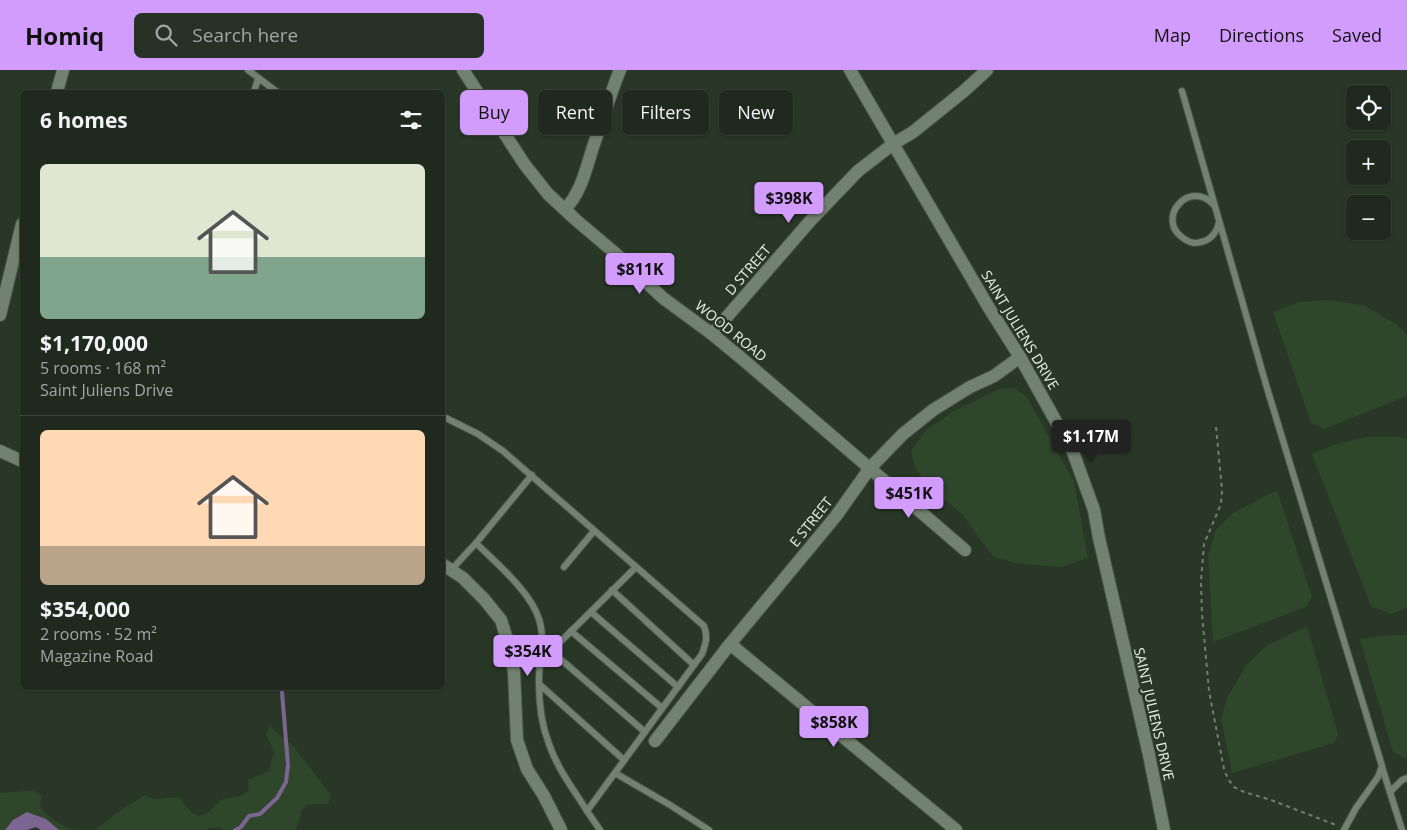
<!DOCTYPE html>
<html lang="en">
<head>
<meta charset="utf-8">
<style>
  :root { --surface:#1f291d; --page:#273126; --text:#f1f3f6; --muted:#a1a6a4; --line:#3c453b; --accent:#d29cfd }
  body { margin:0; font-family:"Open Sans",sans-serif; background:var(--page); color:var(--text); height:100vh; display:flex; flex-direction:column; font-size:19px; white-space:nowrap }
  * { box-sizing:border-box; margin:0 }
  p { font-size:16px; color:var(--muted) }
  .icon { flex:none; width:28px; height:28px; fill:none; stroke:currentColor; stroke-width:2; stroke-linecap:round; stroke-linejoin:round }
  .map { position:relative; flex:1; overflow:hidden }
  .drawer { position:absolute; left:20px; top:20px; width:425px; height:600px; display:flex; flex-direction:column; background:var(--surface); border-radius:8px; box-shadow:0 1px 4px #0004,0 0 0 1px var(--line) }
  .drawer>* { flex:none }
  .banner { position:absolute; left:460px; top:20px; width:475px; height:45px; display:flex; gap:10px }
  .fabs { position:absolute; left:1346px; top:15px; display:grid; gap:10px }
  .fabs a { display:grid; place-items:center; width:45px; height:45px; border-radius:8px; background:var(--surface); box-shadow:0 1px 4px #0004,0 0 0 1px var(--line); font-size:25px }
  .price { position:absolute; translate:-50% -42px; padding:0 11px; border-radius:5px; background:var(--accent); color:#111; font-size:16px; line-height:32px; filter:drop-shadow(0 1px 2px #0008) }
  .price::after { content:''; position:absolute; left:50%; top:30px; width:15px; height:11px; margin-left:-8px; background:inherit; clip-path:polygon(0 0,100% 0,50% 100%) }
  .price.current { background:#222; color:#fff }
  ul { padding:0; list-style:none }
  li { display:grid; align-content:center; gap:10px; height:265px; padding:0 20px }
  li+li { border-top:1px solid var(--line) }
  li span { display:grid; place-items:center; height:155px; border-radius:8px; color:#555 }
  li>.icon { margin-inline-start:auto }
  span .icon { width:90px; height:90px; fill:#fffc; stroke-width:1 }
  li b { font-size:21px }
  h2 { display:flex; justify-content:space-between; align-items:center; height:60px; padding:0 20px; font-size:21px }
  .tag { padding:0 18px; border-radius:8px; background:var(--surface); box-shadow:0 1px 4px #0004,0 0 0 1px var(--line); font-size:18px; line-height:45px }
  .tag.current { background:var(--accent); color:#111 }
  header { display:flex; align-items:center; gap:30px; box-sizing:border-box; height:70px; padding:0 25px; background:var(--accent); color:#111 }
  header strong { font-size:24px }
  nav { display:flex; gap:28px; margin-inline-start:auto; font-size:18px }
  .search { width:350px; height:45px; background:var(--page); display:flex; align-items:center; gap:12px; box-sizing:border-box; padding:0 18px; border-radius:8px; color:var(--muted); font-size:19px }
  .map>svg:first-child { display:block }
</style>
</head>
<body>
<header>
<strong>Homiq</strong>
<div class="search"><svg class="icon" aria-label="search" viewBox="0 0 24 24"><circle cx="10" cy="10" r="6"/><path d="M15 15l6 6"/></svg>Search here</div>
<nav><a>Map</a><a>Directions</a><a>Saved</a></nav>
</header>
<div class="map">
<svg width="1407" height="760" viewBox="0 0 1407 760">
  <rect width="100%" height="100%" fill="#293727"/>
  <!-- green -->
  <g fill="#2e462a">
    <path d="M1326,230L1363,235L1396,254L1407,265V326L1324,359L1311,353L1273,242L1300,232Z"/>
    <path d="M1013,318L1026,326L1074,411L1088,488L1061,497L1020,494L994,487L978,467L963,445L937,423L916,400L911,381L925,361L954,341L999,319Z"/>
    <path d="M1365,367H1398L1407,369V538L1392,544L1371,536L1312,384L1333,375Z"/>
    <path d="M1277,420L1312,527L1306,537L1213,572L1208,485L1216,460L1233,443Z"/>
    <path d="M1307,556L1338,664L1334,673L1232,703L1221,649L1227,628L1246,596L1266,576Z"/>
    <path d="M1388,565H1407V687L1404,688L1393,682L1360,569Z"/>
    <path d="M270,656L294,677L331,725L328,734H308L301,741L300,750L295,760H223L219,757L206,759L205,760H90L98,758L121,740L145,725L155,729L179,727L191,742L199,746L208,742L223,729L241,726L249,720L248,710L269,701L274,682L266,665Z"/>
    <path d="M34,720L42,726L40,736C50,750 59,753 74,760H59L46,749L13,750L5,760H0V723Z"/>
  </g>
  <!-- water -->
  <path fill="#7d6591" d="M27,742L46,749L59,760H41L36,757L27,760H5L13,750Z"/>
  <g fill="none" stroke-linecap="round" stroke-linejoin="round">
    <!-- stream -->
    <path stroke="#7d6591" stroke-width="4" d="M235,760L241,757L249,746L260,744L277,728L286,712L288,695L282,622"/>
    <defs>
      <g id="service">
        <path d="M248,0L277,22"/>
        <path d="M1182,21L1267,318L1382,696L1378,707L1356,738L1344,760"/>
        <path d="M254,22L258,9"/>
        <path d="M1214,135C1189,108 1155,149 1183,168C1188,172 1195,174 1201,172C1211,170 1217,162 1219,152"/>
        <path d="M442,346L478,364L503,381L704,556C708,567 706,573 702,584L587,741C574,720 557,698 549,674C542,656 539,634 539,614C538,593 546,570 539,549C530,521 496,493 476,473L452,499"/>
        <path d="M476,473L532,405"/>
        <path d="M564,497L594,461"/>
        <path d="M612,520L694,595"/>
        <path d="M591,542L678,617"/>
        <path d="M571,561L662,638"/>
        <path d="M551,581L645,662"/>
        <path d="M540,592L636,497"/>
        <path d="M539,614L624,690"/>
        <path d="M1382,697L1402,760"/>
        <path d="M615,703L670,735L709,760"/>
        <path d="M1390,722L1402,710L1407,708"/>
        <path d="M587,741L600,760"/>
      </g>
      <g id="minor">
        <path d="M463,0L525,95L548,124L576,150L615,183L663,228L712,264L740,287L965,480"/>
        <path d="M850,0L989,238L1020,287L1073,382L1094,440L1099,468L1149,685L1164,760"/>
        <path d="M57,22L63,0"/>
        <path d="M565,139C581,123 586,99 593,77C602,51 610,25 620,0"/>
        <path d="M0,245L22,154"/>
        <path d="M712,264L811,150L858,101L893,74L913,62L964,21L987,0"/>
        <path d="M0,381L22,391"/>
        <path d="M442,494L463,508L484,529L501,550L509,576L514,602L517,670L527,699L544,726L561,760"/>
        <path d="M730,574L956,760"/>
        <path d="M655,671L730,574L836,446L870,398L903,364L933,340L970,317L994,306L1020,287"/>
      </g>
    </defs>
    <!-- service casing -->
    <use href="#service" stroke="#495547" stroke-width="8"/>
    <!-- minor casing -->
    <use href="#minor" stroke="#495547" stroke-width="14"/>
    <!-- path -->
    <path stroke="#737f71" stroke-width="2" stroke-dasharray="4 4" stroke-linecap="butt" d="M1216,357L1222,420L1221,434L1204,474L1201,511L1202,544L1209,621L1224,699L1228,709L1234,717L1244,722L1271,730L1336,755"/>
    <!-- service -->
    <use href="#service" stroke="#728270" stroke-width="6"/>
    <!-- minor -->
    <use href="#minor" stroke="#728270" stroke-width="12"/>
  </g>
  <g text-anchor="middle" stroke-width="5" stroke-linejoin="round" paint-order="stroke">
    <!-- street labels -->
    <g font-size="14" fill="#e7f0e6" stroke="#293727">
      <text transform="translate(748 200) rotate(-49)" y="5">D STREET</text>
      <text transform="translate(1020 260) rotate(59)" y="5">SAINT JULIENS DRIVE</text>
      <text transform="translate(731 261) rotate(39)" y="5">WOOD ROAD</text>
      <text transform="translate(811 452) rotate(-51)" y="5">E STREET</text>
      <text transform="translate(1154 644) rotate(77)" y="5">SAINT JULIENS DRIVE</text>
    </g>
  </g>
</svg>
<div class="fabs">
<a><svg class="icon" aria-label="locate" viewBox="0 0 24 24"><circle cx="12" cy="12" r="6"/><path d="M12 2v4M12 18v4M2 12h4M18 12h4"/></svg></a>
<a>+</a>
<a>−</a>
</div>
<b class="price" style="left:789px;top:154px">$398K</b>
<b class="price" style="left:640px;top:225px">$811K</b>
<b class="price current" style="left:1091px;top:392px">$1.17M</b>
<b class="price" style="left:909px;top:449px">$451K</b>
<b class="price" style="left:528px;top:607px">$354K</b>
<b class="price" style="left:834px;top:678px">$858K</b>
<div class="banner">
<a class="tag current">Buy</a>
<a class="tag">Rent</a>
<a class="tag">Filters</a>
<a class="tag">New</a>
</div>
<section class="drawer">
<h2>6 homes<svg class="icon" aria-label="filters" viewBox="0 0 24 24"><path d="M4 7h16M4 17h16"/><circle cx="9" cy="7" r="2"/><circle cx="15" cy="17" r="2"/></svg></h2>
<ul>
<li><span style="background:linear-gradient(#dfe7d0 60%,#7fa58c 0)"><svg class="icon" aria-label="home" viewBox="0 0 24 24"><path d="M3 11l9-7 9 7M6 9v11h12V9"/></svg></span><div><b>$1,170,000</b><p>5 rooms · 168 m²</p><p>Saint Juliens Drive</p></div></li>
<li><span style="background:linear-gradient(#ffd9b3 75%,#b9a48a 0)"><svg class="icon" aria-label="home" viewBox="0 0 24 24"><path d="M3 11l9-7 9 7M6 9v11h12V9"/></svg></span><div><b>$354,000</b><p>2 rooms · 52 m²</p><p>Magazine Road</p></div></li>
</ul>
</section>
</div>
</body>
</html>
